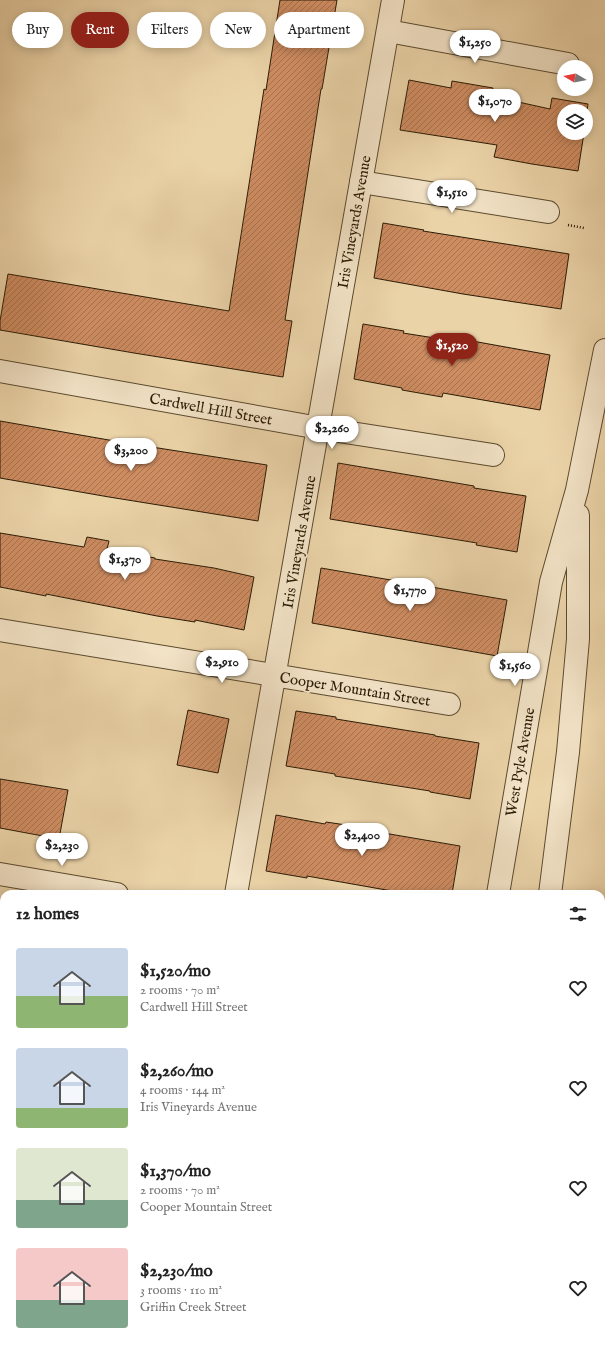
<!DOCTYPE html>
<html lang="en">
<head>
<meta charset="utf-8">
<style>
  :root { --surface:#fff; --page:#f2f2f2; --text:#222; --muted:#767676; --accent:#8f2418 }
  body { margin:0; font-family:"IM FELL English",serif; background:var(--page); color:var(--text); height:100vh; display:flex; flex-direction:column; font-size:15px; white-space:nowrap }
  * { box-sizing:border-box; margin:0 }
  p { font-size:13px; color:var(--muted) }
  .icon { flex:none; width:22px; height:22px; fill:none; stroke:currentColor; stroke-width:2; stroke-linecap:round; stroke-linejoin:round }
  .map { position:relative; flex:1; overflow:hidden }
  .panel { position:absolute; left:0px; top:890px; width:605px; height:456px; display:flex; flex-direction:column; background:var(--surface); border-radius:12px 12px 0 0; box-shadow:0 2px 10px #0003 }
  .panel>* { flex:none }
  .banner { position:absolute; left:12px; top:12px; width:400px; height:36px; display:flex; gap:8px }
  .needle { width:26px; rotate:280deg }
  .fabs { position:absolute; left:557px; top:60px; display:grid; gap:8px }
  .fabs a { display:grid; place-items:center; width:36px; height:36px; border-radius:50%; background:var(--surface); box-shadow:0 2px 10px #0003; font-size:20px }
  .price { position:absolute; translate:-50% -34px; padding:0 9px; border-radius:14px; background:#fff; color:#222; font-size:13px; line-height:26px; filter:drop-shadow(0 1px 2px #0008) }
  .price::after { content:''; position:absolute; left:50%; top:24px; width:12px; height:9px; margin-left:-6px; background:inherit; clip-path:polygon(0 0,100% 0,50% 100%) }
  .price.active { background:var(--accent); color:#fff }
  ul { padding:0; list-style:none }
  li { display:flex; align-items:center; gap:12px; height:100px; padding:0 16px }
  li span { display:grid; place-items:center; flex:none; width:112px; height:80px; border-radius:4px; color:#555 }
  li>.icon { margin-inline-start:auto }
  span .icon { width:48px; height:48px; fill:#fffc; stroke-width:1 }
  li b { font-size:17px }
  h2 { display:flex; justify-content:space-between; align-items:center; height:48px; padding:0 16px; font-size:17px }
  .chip { padding:0 14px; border-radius:18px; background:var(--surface); box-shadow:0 2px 10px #0003; font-size:14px; line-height:36px }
  .chip.active { background:var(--accent); color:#fff }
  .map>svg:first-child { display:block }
</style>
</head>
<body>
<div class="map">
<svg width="605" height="1346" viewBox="0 0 605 1346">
  <defs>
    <pattern id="building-hatch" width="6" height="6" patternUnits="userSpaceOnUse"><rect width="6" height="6" fill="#ce8c61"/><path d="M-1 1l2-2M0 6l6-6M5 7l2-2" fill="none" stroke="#a7724e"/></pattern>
  </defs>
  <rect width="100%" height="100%" fill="#ebd3a8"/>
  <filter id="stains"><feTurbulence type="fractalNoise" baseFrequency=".005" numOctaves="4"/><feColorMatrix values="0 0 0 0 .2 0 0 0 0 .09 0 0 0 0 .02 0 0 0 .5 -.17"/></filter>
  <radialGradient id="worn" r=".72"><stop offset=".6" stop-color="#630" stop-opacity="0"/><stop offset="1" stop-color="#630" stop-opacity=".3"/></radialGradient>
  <!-- building -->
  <g fill="url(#building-hatch)" stroke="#2b1c05">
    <path d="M280,0H337L322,89H321L285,320L292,321L283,377L134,353L0,330V321L8,274L229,311L256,140L264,89L266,90Z"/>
    <path d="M409,80L451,88L452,81L493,88L491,96L550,109L552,98L588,104L586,118V111H564V133H584L578,171L532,164L494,157L497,145L400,130Z"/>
    <path d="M383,223L424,230L423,231L569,254L561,309L463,294L374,278Z"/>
    <path d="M363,324L404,331L403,333L460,342L461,339L550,355L540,410L443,393L442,397L402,390V388L354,379Z"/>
    <path d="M0,421L126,443L267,465L258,521L109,497L0,478Z"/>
    <path d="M338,463L474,486V488L526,496L517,552L476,545L477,543L330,519Z"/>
    <path d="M0,533L84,547L87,537L109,541L107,549L155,558V559L214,568L254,577L244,630L195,620V622L157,616L46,594V596L0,587Z"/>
    <path d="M321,568L507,600L497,656L312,623Z"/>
    <path d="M188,710L229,719L218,773L177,765Z"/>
    <path d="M296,711L336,717V719L435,735V736L479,743L470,799L430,792V791L335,776V774L286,766Z"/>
    <path d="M0,779L68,790L59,839L0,828Z"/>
    <path d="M276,815L325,824L326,822L366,828V830L460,846L452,894H409L307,876V878L266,871Z"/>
  </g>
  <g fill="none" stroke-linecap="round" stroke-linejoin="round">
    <defs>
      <g id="minor">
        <path d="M388,31L568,64"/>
        <path d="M361,182L548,212"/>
        <path d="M0,371L319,428L493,455"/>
        <path d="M0,630L449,704"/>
        <path d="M0,874L117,894"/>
        <path d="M236,894L393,0"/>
        <path d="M498,894L551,582L577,490L605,350"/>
        <path d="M550,894L568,752L578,639V515"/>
        <path d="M601,938H605"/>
        <path d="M306,1342L331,1346"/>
        <path d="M65,1346L66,1342"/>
        <path d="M156,1346L157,1342"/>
        <path d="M182,1346V1342"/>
        <path d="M422,1346L423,1342"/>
        <path d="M466,1346L467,1342"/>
      </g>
      <g id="major">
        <path d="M0,1052H4"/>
        <path d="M0,1106H4"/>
        <path d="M601,1153L605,1154"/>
        <path d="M601,1203L605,1204"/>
      </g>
    </defs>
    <!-- minor casing -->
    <use href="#minor" stroke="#5b4a2e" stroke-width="24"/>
    <!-- major casing -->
    <use href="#major" stroke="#2b1c05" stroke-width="24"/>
    <!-- path -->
    <path stroke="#2b1c05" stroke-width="2.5" stroke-dasharray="1 2" stroke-linecap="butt" d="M568,225L584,228"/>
    <!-- minor -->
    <use href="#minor" stroke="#f2e2c6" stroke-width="22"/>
    <!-- major -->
    <use href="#major" stroke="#ebd3a8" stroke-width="22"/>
  </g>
  <g text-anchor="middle" stroke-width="4" stroke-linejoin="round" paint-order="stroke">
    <!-- street labels -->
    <g font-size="15" fill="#2b1c05" stroke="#f2e2c6">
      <text transform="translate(354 222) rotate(-80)" y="5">Iris Vineyards Avenue</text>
      <text transform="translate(211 409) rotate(10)" y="5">Cardwell Hill Street</text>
      <text transform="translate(299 542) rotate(-80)" y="5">Iris Vineyards Avenue</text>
      <text transform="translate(355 689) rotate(9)" y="5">Cooper Mountain Street</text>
      <text transform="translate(520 762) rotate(-80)" y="5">West Pyle Avenue</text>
    </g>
  </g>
  <rect width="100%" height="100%" filter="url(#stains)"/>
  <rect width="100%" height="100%" fill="url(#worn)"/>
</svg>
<div class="fabs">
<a><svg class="needle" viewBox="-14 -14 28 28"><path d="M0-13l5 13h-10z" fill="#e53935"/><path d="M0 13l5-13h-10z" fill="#767676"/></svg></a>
<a><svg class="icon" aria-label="layers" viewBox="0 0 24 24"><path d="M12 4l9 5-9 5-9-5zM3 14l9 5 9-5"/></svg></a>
</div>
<b class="price" style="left:475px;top:64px">$1,250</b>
<b class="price" style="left:495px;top:123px">$1,070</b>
<b class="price" style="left:452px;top:214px">$1,510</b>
<b class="price active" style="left:452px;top:367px">$1,520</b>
<b class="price" style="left:332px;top:450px">$2,260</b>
<b class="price" style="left:131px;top:472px">$3,200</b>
<b class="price" style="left:125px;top:581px">$1,370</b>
<b class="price" style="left:410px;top:612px">$1,770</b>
<b class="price" style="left:222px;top:684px">$2,910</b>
<b class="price" style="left:515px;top:687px">$1,560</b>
<b class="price" style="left:362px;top:857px">$2,400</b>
<b class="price" style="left:62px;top:867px">$2,230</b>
<div class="banner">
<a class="chip">Buy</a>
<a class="chip active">Rent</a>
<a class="chip">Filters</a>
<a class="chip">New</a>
<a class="chip">Apartment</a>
</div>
<section class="panel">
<h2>12 homes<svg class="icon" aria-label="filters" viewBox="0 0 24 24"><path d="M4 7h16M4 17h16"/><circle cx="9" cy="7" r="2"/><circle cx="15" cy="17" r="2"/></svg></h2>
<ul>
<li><span style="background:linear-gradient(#c9d6e8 60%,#8fb573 0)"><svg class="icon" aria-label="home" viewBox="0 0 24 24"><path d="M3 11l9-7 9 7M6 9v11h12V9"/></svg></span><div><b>$1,520/mo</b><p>2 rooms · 70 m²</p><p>Cardwell Hill Street</p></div><svg class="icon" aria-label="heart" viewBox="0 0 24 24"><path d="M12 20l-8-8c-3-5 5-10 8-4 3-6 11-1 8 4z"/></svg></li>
<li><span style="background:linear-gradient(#c9d6e8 75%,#8fb573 0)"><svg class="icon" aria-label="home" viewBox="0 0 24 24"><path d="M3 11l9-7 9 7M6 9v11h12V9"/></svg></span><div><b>$2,260/mo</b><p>4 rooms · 144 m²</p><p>Iris Vineyards Avenue</p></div><svg class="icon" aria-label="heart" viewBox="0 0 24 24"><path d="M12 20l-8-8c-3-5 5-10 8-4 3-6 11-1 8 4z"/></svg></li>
<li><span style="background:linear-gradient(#dfe7d0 65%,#7fa58c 0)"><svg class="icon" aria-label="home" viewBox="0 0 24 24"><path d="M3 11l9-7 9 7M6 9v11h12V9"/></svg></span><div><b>$1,370/mo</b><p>2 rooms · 70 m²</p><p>Cooper Mountain Street</p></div><svg class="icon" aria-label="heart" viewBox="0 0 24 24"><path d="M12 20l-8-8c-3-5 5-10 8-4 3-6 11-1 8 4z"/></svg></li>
<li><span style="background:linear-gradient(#f6c9c9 65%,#7fa58c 0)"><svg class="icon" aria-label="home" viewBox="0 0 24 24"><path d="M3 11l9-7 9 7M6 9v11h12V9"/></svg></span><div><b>$2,230/mo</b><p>3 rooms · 110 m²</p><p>Griffin Creek Street</p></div><svg class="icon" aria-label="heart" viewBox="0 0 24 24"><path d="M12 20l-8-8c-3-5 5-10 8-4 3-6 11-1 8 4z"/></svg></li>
</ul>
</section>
</div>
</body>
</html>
